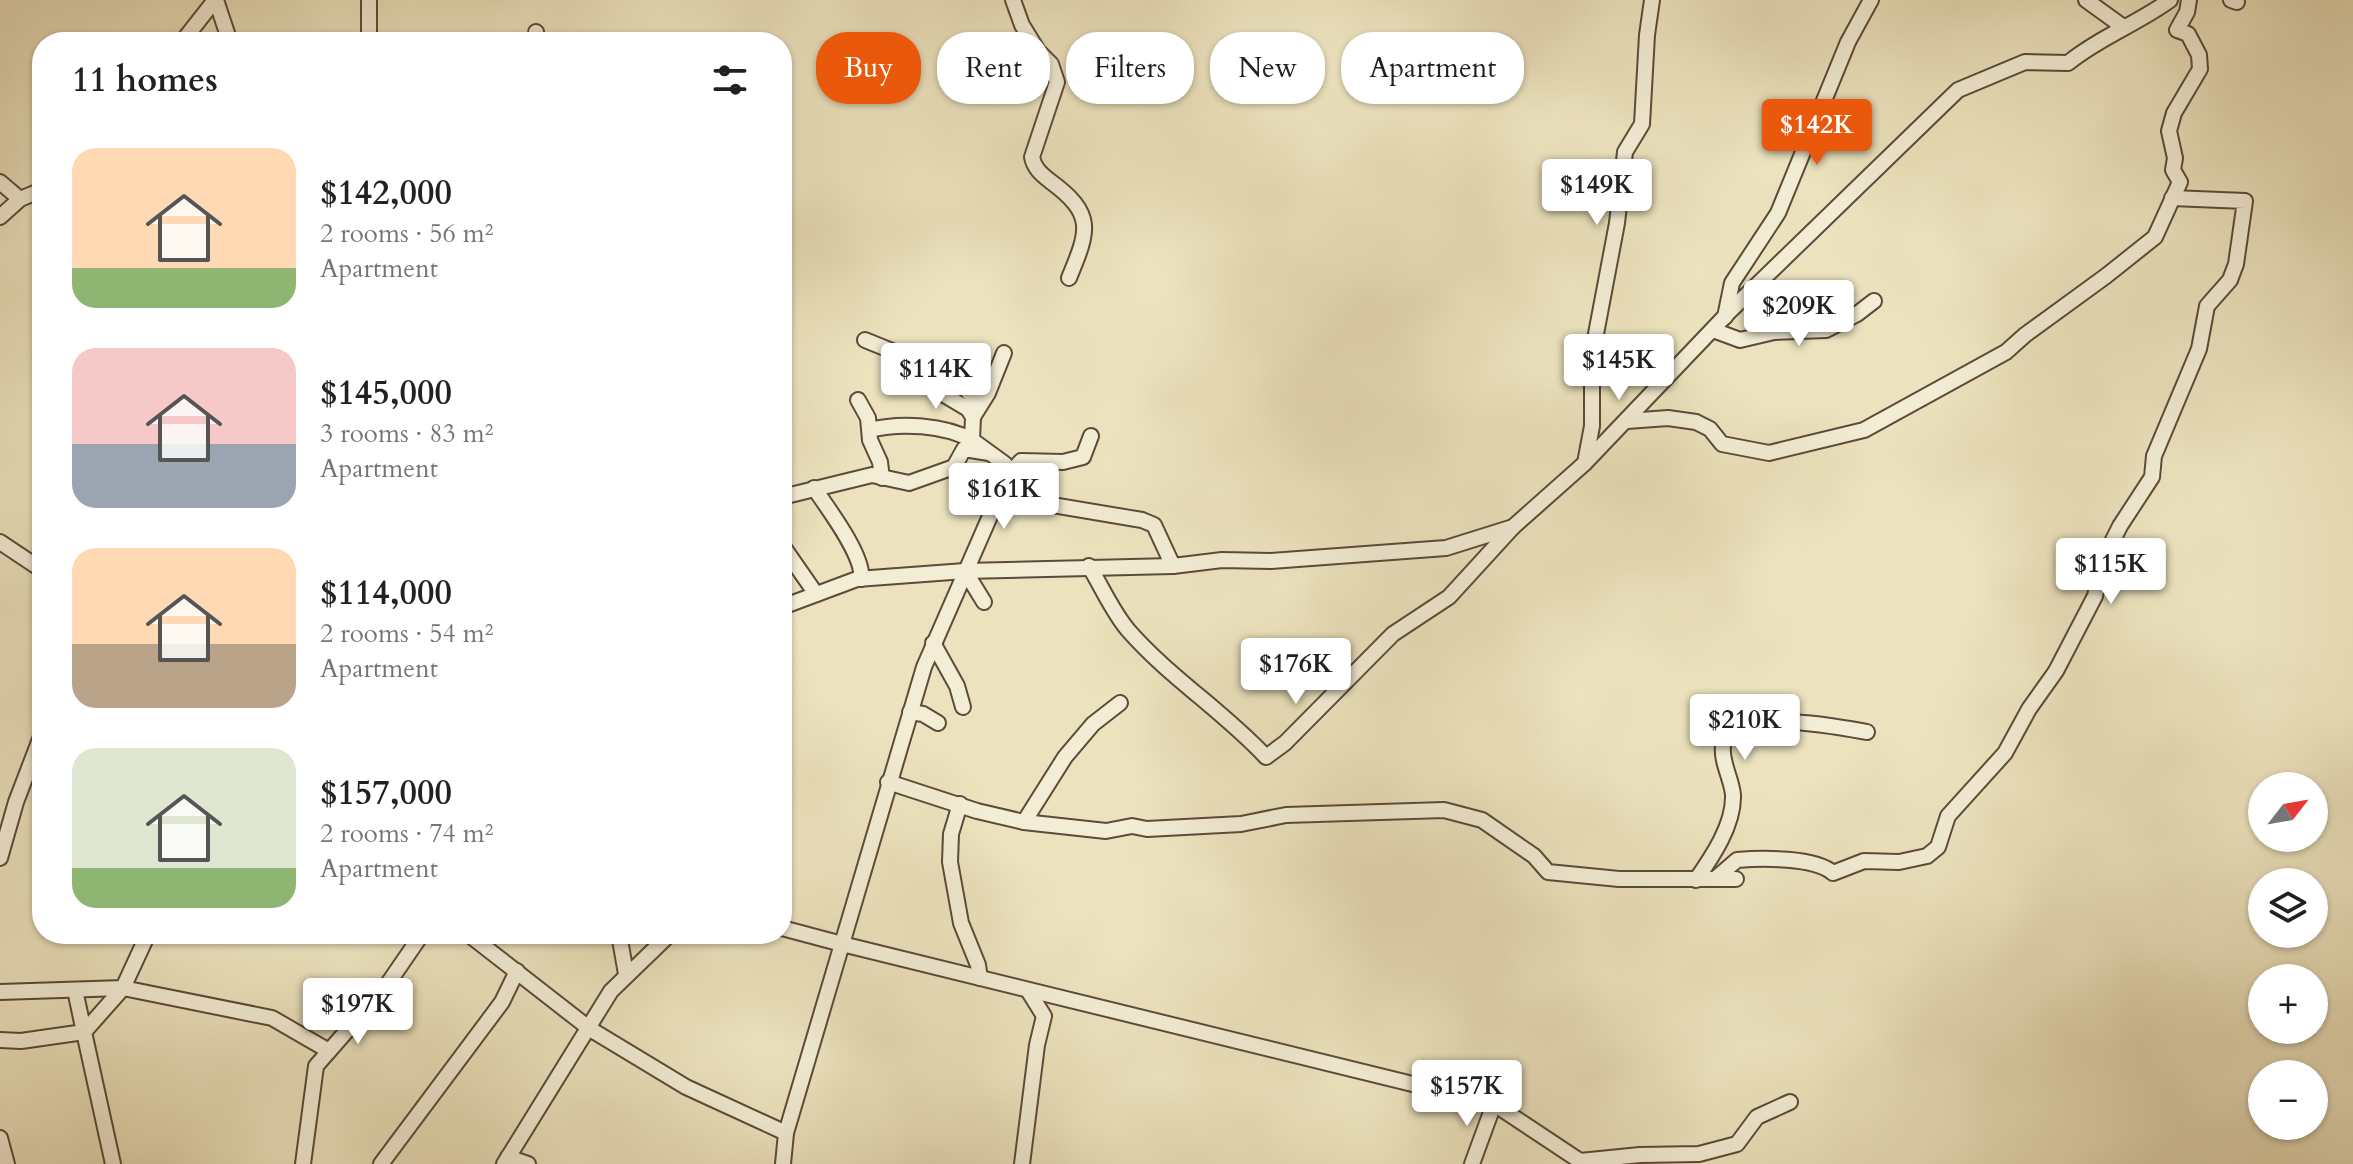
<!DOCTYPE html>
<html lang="en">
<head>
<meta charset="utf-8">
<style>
  :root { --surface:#fff; --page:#f2f2f2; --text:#202124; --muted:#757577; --accent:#ea580c }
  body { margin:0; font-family:Cardo,serif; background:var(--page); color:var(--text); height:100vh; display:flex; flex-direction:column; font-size:30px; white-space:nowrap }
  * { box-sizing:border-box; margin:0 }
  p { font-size:26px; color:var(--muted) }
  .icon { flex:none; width:44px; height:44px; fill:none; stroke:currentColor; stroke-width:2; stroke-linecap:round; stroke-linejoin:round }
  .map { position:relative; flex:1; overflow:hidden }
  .side { position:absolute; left:32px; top:32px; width:760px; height:912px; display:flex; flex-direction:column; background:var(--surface); border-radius:32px; box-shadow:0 2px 6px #0004 }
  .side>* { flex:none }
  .hud { position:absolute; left:816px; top:32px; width:760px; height:72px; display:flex; gap:16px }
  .needle { width:52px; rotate:59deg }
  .buttons { position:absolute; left:2248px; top:772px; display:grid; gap:16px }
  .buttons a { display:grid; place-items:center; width:80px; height:80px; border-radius:50%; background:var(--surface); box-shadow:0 2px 6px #0004; font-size:40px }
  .price { position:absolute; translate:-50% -68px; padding:0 18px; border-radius:8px; background:#fff; color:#222; font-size:26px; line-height:52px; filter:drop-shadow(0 2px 4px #0008) }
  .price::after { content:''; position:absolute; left:50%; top:48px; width:24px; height:18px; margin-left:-12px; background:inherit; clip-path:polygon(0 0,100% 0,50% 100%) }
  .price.active { background:var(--accent); color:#fff }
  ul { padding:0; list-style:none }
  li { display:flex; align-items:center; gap:24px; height:200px; padding:0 40px }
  li span { display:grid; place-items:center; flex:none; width:224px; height:160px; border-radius:24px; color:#555 }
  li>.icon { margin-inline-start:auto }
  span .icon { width:96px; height:96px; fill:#fffc; stroke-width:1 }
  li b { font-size:34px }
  h2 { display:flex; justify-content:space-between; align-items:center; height:96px; padding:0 40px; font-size:34px }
  .chip { padding:0 28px; border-radius:32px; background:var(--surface); box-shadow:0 2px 6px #0004; font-size:28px; line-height:72px }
  .chip.active { background:var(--accent); color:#fff }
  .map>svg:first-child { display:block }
</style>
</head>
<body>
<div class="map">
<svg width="2353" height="1164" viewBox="0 0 2353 1164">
  <rect width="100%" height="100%" fill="#ece3be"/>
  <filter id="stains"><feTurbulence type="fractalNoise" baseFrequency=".0025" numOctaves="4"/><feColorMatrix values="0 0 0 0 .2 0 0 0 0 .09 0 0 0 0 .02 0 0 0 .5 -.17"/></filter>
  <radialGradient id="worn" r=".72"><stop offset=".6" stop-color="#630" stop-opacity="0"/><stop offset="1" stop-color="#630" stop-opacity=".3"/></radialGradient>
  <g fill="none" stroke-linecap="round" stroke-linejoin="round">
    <defs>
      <g id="minor">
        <path d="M216,0L230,42"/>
        <path d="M369,0V42"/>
        <path d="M1013,0L1022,25L1038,51L1051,64L1057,82L1032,157C1034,168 1041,174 1050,181C1095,214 1089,230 1069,278"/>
        <path d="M2086,0L2122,26"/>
        <path d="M2231,0L2237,2"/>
        <path d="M536,32L537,42"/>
        <path d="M182,42L215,0"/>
        <path d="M0,182L20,199"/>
        <path d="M0,217L20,199L42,190"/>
        <path d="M1725,317L1732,283L1778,213L1848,42L1871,0"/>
        <path d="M1713,330L1740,340L1774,332L1826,330L1857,314L1874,301"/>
        <path d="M865,340L897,353L926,384L968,409L973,417L972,440L1005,464L1008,475"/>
        <path d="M957,378L972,397L973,417"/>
        <path d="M858,400L868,418L870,440L880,462L882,478"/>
        <path d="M973,417L988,393L1004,353"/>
        <path d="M1627,421L1668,418L1696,422L1710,429L1722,444L1769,453L1864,430L2006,352L2025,335L2106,276L2155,237L2180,182L2173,170L2175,158L2169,131L2174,113L2200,69L2199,55L2188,34L2177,30L2187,12L2189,0"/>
        <path d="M870,430C901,422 944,425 972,440L971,446"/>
        <path d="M1585,463L1592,426V355L1617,223L1625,152L1642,124L1647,35L1652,0"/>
        <path d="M814,488C827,507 865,557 861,579"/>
        <path d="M999,496L1142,520L1154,525L1173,566"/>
        <path d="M782,497L872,475L909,483L954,467L964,449L989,453"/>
        <path d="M0,542L42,570"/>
        <path d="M782,545L816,594"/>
        <path d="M1089,566C1102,587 1112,611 1128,630C1169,677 1223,711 1266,757L1285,743L1393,634L1449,597L1513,527"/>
        <path d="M965,571L984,602"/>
        <path d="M782,607L857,579L965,571L1173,566L1222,560L1271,561L1446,548L1513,527L1585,463L1730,311L1958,90L2025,62L2068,63C2100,37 2137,24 2170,0"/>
        <path d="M933,643L957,686L963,707"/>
        <path d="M910,712L923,714L938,723"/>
        <path d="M888,782L977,811L1024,822L1106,831L1132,826L1147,829L1241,824L1286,815L1444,810L1482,820L1534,856L1548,872L1619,879H1736"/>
        <path d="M960,804L951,834L950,862L961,923L978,965L980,978"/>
        <path d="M1024,822L1065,757L1093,724L1120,703"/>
        <path d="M0,858L16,802L42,734"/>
        <path d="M1715,879L1737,860C1762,858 1815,857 1833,873L1864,861L1899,862L1927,856L1938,847L1948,816L2005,753L2029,709L2056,671L2095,596L2102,562L2120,526L2152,477L2154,456L2199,349L2207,306L2230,280L2236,264L2245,201L2172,198"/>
        <path d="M1696,880C1712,857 1734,825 1733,795C1732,780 1721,762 1723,746C1728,705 1840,727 1867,732"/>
        <path d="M782,928L842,944L924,667L1008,475L1021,461L1063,462L1083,457L1091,436"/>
        <path d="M468,934L590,1029L686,1087L786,1133"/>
        <path d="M619,934L626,974"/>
        <path d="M0,992L123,988L148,934"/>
        <path d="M0,1040L21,1041L84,1032L75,990"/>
        <path d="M0,1138L7,1164"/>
        <path d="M508,1157L528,1164"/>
        <path d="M113,1164L84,1032L123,988L272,1018L329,1051"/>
        <path d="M303,1164L316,1066L387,985L422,934"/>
        <path d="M381,1164L502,1002L517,971"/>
        <path d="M504,1164L611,991L670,934"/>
        <path d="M783,1164L786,1133L842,944L1494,1104L1580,1161L1640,1155L1699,1154L1737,1144L1757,1117L1790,1102"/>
        <path d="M1022,1164L1037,1045L1044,1016L1029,992"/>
        <path d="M1472,1164L1494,1104"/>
      </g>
    </defs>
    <!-- minor casing -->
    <use href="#minor" stroke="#5c4a3a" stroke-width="18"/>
    <!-- minor -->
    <use href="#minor" stroke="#f3edd5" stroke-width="14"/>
  </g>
  <rect width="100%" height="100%" filter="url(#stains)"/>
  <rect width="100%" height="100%" fill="url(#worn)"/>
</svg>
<div class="buttons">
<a><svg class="needle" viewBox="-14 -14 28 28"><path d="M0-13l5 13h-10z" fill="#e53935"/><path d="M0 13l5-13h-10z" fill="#757577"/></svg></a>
<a><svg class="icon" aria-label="layers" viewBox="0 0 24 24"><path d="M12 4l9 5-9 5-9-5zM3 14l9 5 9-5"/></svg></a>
<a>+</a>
<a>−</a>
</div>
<b class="price active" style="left:1817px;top:167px">$142K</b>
<b class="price" style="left:1597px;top:227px">$149K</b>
<b class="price" style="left:1799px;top:348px">$209K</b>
<b class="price" style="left:1619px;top:402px">$145K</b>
<b class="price" style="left:936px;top:411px">$114K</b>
<b class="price" style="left:1004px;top:531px">$161K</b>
<b class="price" style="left:2111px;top:606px">$115K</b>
<b class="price" style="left:1296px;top:706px">$176K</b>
<b class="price" style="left:1745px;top:762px">$210K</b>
<b class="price" style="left:358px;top:1046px">$197K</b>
<b class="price" style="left:1467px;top:1128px">$157K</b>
<div class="hud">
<a class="chip active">Buy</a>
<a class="chip">Rent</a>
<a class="chip">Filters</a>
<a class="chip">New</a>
<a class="chip">Apartment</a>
</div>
<section class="side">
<h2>11 homes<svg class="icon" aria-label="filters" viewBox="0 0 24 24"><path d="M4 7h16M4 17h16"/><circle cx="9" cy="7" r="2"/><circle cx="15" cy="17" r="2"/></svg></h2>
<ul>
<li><span style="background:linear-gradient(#ffd9b3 75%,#8fb573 0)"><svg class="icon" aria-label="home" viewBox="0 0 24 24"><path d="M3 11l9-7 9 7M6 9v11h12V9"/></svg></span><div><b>$142,000</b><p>2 rooms · 56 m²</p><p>Apartment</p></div></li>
<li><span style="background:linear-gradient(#f6c9c9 60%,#9aa5b1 0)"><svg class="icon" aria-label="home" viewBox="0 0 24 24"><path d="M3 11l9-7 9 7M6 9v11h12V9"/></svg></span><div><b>$145,000</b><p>3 rooms · 83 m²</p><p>Apartment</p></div></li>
<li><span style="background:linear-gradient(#ffd9b3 60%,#b9a48a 0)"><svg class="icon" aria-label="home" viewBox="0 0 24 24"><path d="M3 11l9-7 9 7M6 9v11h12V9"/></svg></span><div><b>$114,000</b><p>2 rooms · 54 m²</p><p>Apartment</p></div></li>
<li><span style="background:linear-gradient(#dfe7d0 75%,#8fb573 0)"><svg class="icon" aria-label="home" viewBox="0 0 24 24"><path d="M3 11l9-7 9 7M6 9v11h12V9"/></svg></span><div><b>$157,000</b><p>2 rooms · 74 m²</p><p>Apartment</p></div></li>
</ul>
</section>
</div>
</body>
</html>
